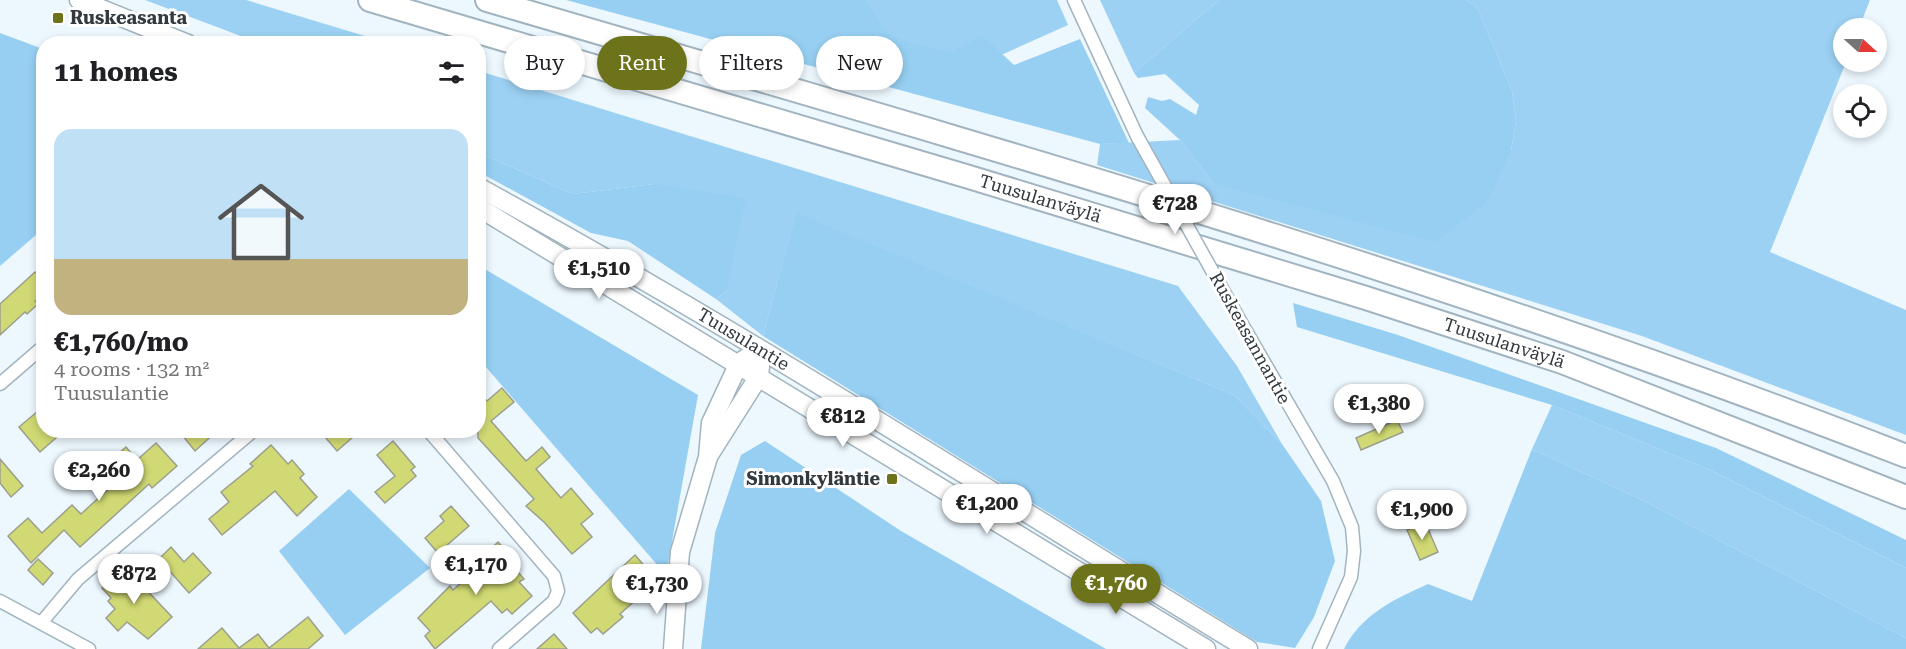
<!DOCTYPE html>
<html lang="en">
<head>
<meta charset="utf-8">
<style>
  :root { --surface:#fff; --page:#f2f2f2; --text:#202124; --muted:#757577; --accent:#6d731a }
  body { margin:0; font-family:"Roboto Serif",serif; background:var(--page); color:var(--text); height:100vh; display:flex; flex-direction:column; font-size:22px; white-space:nowrap }
  * { box-sizing:border-box; margin:0 }
  p { font-size:20px; color:var(--muted) }
  .icon { flex:none; width:33px; height:33px; fill:none; stroke:currentColor; stroke-width:2; stroke-linecap:round; stroke-linejoin:round }
  .map { position:relative; flex:1; overflow:hidden }
  .drawer { position:absolute; left:36px; top:36px; width:450px; height:402px; display:flex; flex-direction:column; background:var(--surface); border-radius:24px; box-shadow:0 3px 9px #0003 }
  .drawer>* { flex:none }
  .top-card { position:absolute; left:504px; top:36px; width:570px; height:54px; display:flex; gap:12px }
  .needle { width:39px; rotate:111deg }
  .controls { position:absolute; left:1833px; top:18px; display:grid; gap:12px }
  .controls a { display:grid; place-items:center; width:54px; height:54px; border-radius:50%; background:var(--surface); box-shadow:0 3px 9px #0003; font-size:30px }
  .price { position:absolute; translate:-50% -51px; padding:0 14px; border-radius:21px; background:#fff; color:#222; font-size:20px; line-height:39px; filter:drop-shadow(0 2px 3px #0008) }
  .price::after { content:''; position:absolute; left:50%; top:36px; width:18px; height:14px; margin-left:-9px; background:inherit; clip-path:polygon(0 0,100% 0,50% 100%) }
  .price.selected { background:var(--accent); color:#fff }
  ul { padding:0; list-style:none }
  li { display:grid; align-content:center; gap:12px; height:318px; padding:0 18px }
  li span { display:grid; place-items:center; height:186px; border-radius:18px; color:#555 }
  li>.icon { margin-inline-start:auto }
  span .icon { width:108px; height:108px; fill:#fffc; stroke-width:1 }
  li b { font-size:26px }
  h2 { display:flex; justify-content:space-between; align-items:center; height:72px; padding:0 18px; font-size:26px }
  .tag { padding:0 21px; border-radius:27px; background:var(--surface); box-shadow:0 3px 9px #0003; font-size:21px; line-height:54px }
  .tag.selected { background:var(--accent); color:#fff }
  .map>svg:first-child { display:block }
</style>
</head>
<body>
<div class="map">
<svg width="1906" height="649" viewBox="0 0 1906 649">
  <rect width="100%" height="100%" fill="#ecf7fe"/>
  <!-- green -->
  <g fill="#9cd1f3">
    <path d="M145,0H246L388,43H259Z"/>
    <path d="M765,0H1057L1068,25L963,72Z"/>
    <path d="M1100,0H1219L1134,73Z"/>
    <path d="M1466,0H1870L1859,28H1844V62H1846L1770,252L1906,310V435L1642,336L1097,165L1100,144L1180,140L1213,183L1511,150L1516,121L1512,91L1477,7Z"/>
    <path d="M479,71L1178,286L1237,366L1282,444L1234,395L796,214L763,336L716,299L726,291L654,184L573,194L484,155L479,147Z"/>
    <path d="M1552,405L1708,469L1906,568V638L1644,501L1532,449Z"/>
  </g>
  <!-- forest -->
  <g fill="#96cff2">
    <path d="M566,0H865C872,9 877,18 883,28C892,42 937,50 953,52L982,35L1014,65L1080,39L1129,143L1100,144Z"/>
    <path d="M1219,0H1466L1477,7L1512,91L1516,121L1511,150L1486,203L1435,242L1213,183L1180,140L1145,108L1148,97L1162,101L1170,99L1196,115L1199,105L1165,74L1138,78L1134,73Z"/>
    <path d="M0,33L43,49L44,228L0,266Z"/>
    <path d="M478,147L484,155L573,194L654,184L746,198L726,291L716,299L628,241L591,233L479,172Z"/>
    <path d="M796,213L1234,395L1282,444L1321,501L1335,561L1314,617L1295,648L1257,642L763,336Z"/>
    <path d="M478,265L698,395L666,575L479,359Z"/>
    <path d="M1293,303L1398,335L1716,448L1906,540V568L1708,469L1552,405L1297,327Z"/>
    <path d="M765,441L901,531L1106,649H701L715,533L741,455Z"/>
    <path d="M1532,449L1644,501L1906,638V649H1344C1362,614 1393,600 1428,584L1472,601Z"/>
    <path d="M349,489L430,568L345,635L279,551Z"/>
  </g>
  <!-- building -->
  <g fill="#d0d973" stroke="#9c9f8d" stroke-width="1.5">
    <path d="M35,272L44,282V294L35,301L38,304L27,314L25,312L0,335V304Z"/>
    <path d="M502,388L514,402L491,421L526,461L542,447L550,457L536,469L561,498L571,488L593,514L581,524L592,537L572,554L545,523L526,506L534,499L478,438V392L487,401Z"/>
    <path d="M44,406V430H65L40,452L19,427Z"/>
    <path d="M1397,420L1403,432L1361,450L1356,438Z"/>
    <path d="M178,430H218L195,451Z"/>
    <path d="M319,430H361L337,451Z"/>
    <path d="M393,441L415,467L411,470L416,476L385,503L375,492L395,476L377,455Z"/>
    <path d="M156,443L177,466L152,488L149,484L80,547L64,530L31,563L8,536L28,518L42,533L72,505L81,514L116,482L103,467L126,447L137,460Z"/>
    <path d="M271,445L288,464L292,460L304,474L300,478L317,497L297,516L275,491L222,535L209,519L229,502L221,492L253,466L250,464Z"/>
    <path d="M0,459L23,486L11,497L0,483Z"/>
    <path d="M451,506L469,526L438,553L425,538L444,521L440,516Z"/>
    <path d="M1425,522L1438,552L1420,560L1407,530Z"/>
    <path d="M498,542L515,561L511,564L524,579L519,582L532,596L512,614L507,609L502,613L491,601L435,649L425,636L430,631L418,618L450,586L453,590L479,567L476,563Z"/>
    <path d="M171,547L184,562L193,553L211,573L189,593L159,559Z"/>
    <path d="M635,555L654,577L645,585L648,589L620,614L623,617L603,634L597,628L591,633L573,613Z"/>
    <path d="M38,559L53,573L43,585L28,570Z"/>
    <path d="M125,567L172,617L148,639L127,622L118,631L106,618L115,609L108,601L111,598L102,588Z"/>
    <path d="M308,617L323,636L308,649H198L222,628L239,648L258,634L269,648Z"/>
    <path d="M554,634L567,649H537Z"/>
  </g>
  <g fill="none" stroke-linecap="round" stroke-linejoin="round">
    <defs>
      <g id="minor">
        <path d="M1074,0L1137,136"/>
        <path d="M1239,319L1333,481L1352,527L1354,551L1351,577L1319,649"/>
        <path d="M0,384L44,346"/>
        <path d="M428,430L554,576L558,591L554,601L499,649"/>
        <path d="M0,601L89,649"/>
        <path d="M41,623L78,579L254,430"/>
      </g>
      <g id="secondary">
        <path d="M79,0L188,44"/>
        <path id="s1" d="M478,187C741,330 993,494 1248,649"/>
        <path d="M478,207L1206,649"/>
        <path d="M709,455L759,376L760,366"/>
        <path d="M673,649L680,552L708,457L711,423L739,363L748,357"/>
      </g>
      <g id="motorway">
        <path id="s2" d="M370,0L969,177L1366,298L1562,362L1906,497"/>
        <path d="M487,0C964,140 1443,275 1906,456"/>
      </g>
    </defs>
    <!-- minor casing -->
    <use href="#minor" stroke="#a2b4bf" stroke-width="15"/>
    <!-- secondary casing -->
    <use href="#secondary" stroke="#a2b4bf" stroke-width="21"/>
    <!-- motorway casing -->
    <use href="#motorway" stroke="#a2b4bf" stroke-width="26"/>
    <!-- minor -->
    <use href="#minor" stroke="#fff" stroke-width="12"/>
    <!-- secondary -->
    <use href="#secondary" stroke="#fff" stroke-width="18"/>
    <!-- motorway -->
    <use href="#motorway" stroke="#fff" stroke-width="22"/>
    <defs>
      <path id="minor-bridge" d="M1137,136L1239,319"/>
    </defs>
    <!-- minor-bridge casing -->
    <use href="#minor-bridge" stroke="#a2b4bf" stroke-width="15" stroke-linecap="butt"/>
    <!-- minor-bridge -->
    <use href="#minor-bridge" stroke="#fff" stroke-width="12"/>
  </g>
  <!-- markers -->
  <g fill="#6d731a" stroke="#fff" stroke-width="2">
    <rect x="52" y="12" width="12" height="12" rx="3"/>
    <rect x="886" y="473" width="12" height="12" rx="3"/>
  </g>
  <g text-anchor="middle" stroke-width="6" stroke-linejoin="round" paint-order="stroke">
    <!-- poi labels -->
    <g font-size="18" font-weight="bold" fill="#333a3f" stroke="#fff" text-anchor="start">
      <text x="70" y="24">Ruskeasanta</text>
      <text x="880" y="485" text-anchor="end">Simonkyläntie</text>
    </g>
    <!-- street labels -->
    <g font-size="18" fill="#333a3f" stroke="#fff">
      <text dy="6" stroke="none"><textPath href="#s2" startOffset="699">Tuusulanväylä</textPath></text>
      <text transform="translate(1250 338) rotate(61)" y="6">Ruskeasannantie</text>
      <text dy="6" stroke="none"><textPath href="#s1" startOffset="306">Tuusulantie</textPath></text>
      <text dy="6" stroke="none"><textPath href="#s2" startOffset="1185">Tuusulanväylä</textPath></text>
    </g>
  </g>
</svg>
<div class="controls">
<a><svg class="needle" viewBox="-14 -14 28 28"><path d="M0-13l5 13h-10z" fill="#e53935"/><path d="M0 13l5-13h-10z" fill="#757577"/></svg></a>
<a><svg class="icon" aria-label="locate" viewBox="0 0 24 24"><circle cx="12" cy="12" r="6"/><path d="M12 2v4M12 18v4M2 12h4M18 12h4"/></svg></a>
</div>
<b class="price" style="left:1175px;top:235px">€728</b>
<b class="price" style="left:599px;top:300px">€1,510</b>
<b class="price" style="left:1379px;top:435px">€1,380</b>
<b class="price" style="left:843px;top:448px">€812</b>
<b class="price" style="left:99px;top:502px">€2,260</b>
<b class="price" style="left:987px;top:535px">€1,200</b>
<b class="price" style="left:1422px;top:541px">€1,900</b>
<b class="price" style="left:476px;top:596px">€1,170</b>
<b class="price" style="left:134px;top:605px">€872</b>
<b class="price" style="left:657px;top:615px">€1,730</b>
<b class="price selected" style="left:1116px;top:615px">€1,760</b>
<div class="top-card">
<a class="tag">Buy</a>
<a class="tag selected">Rent</a>
<a class="tag">Filters</a>
<a class="tag">New</a>
</div>
<section class="drawer">
<h2>11 homes<svg class="icon" aria-label="filters" viewBox="0 0 24 24"><path d="M4 7h16M4 17h16"/><circle cx="9" cy="7" r="2"/><circle cx="15" cy="17" r="2"/></svg></h2>
<ul>
<li><span style="background:linear-gradient(#bfe0f5 70%,#c2b280 0)"><svg class="icon" aria-label="home" viewBox="0 0 24 24"><path d="M3 11l9-7 9 7M6 9v11h12V9"/></svg></span><div><b>€1,760/mo</b><p>4 rooms · 132 m²</p><p>Tuusulantie</p></div></li>
</ul>
</section>
</div>
</body>
</html>
